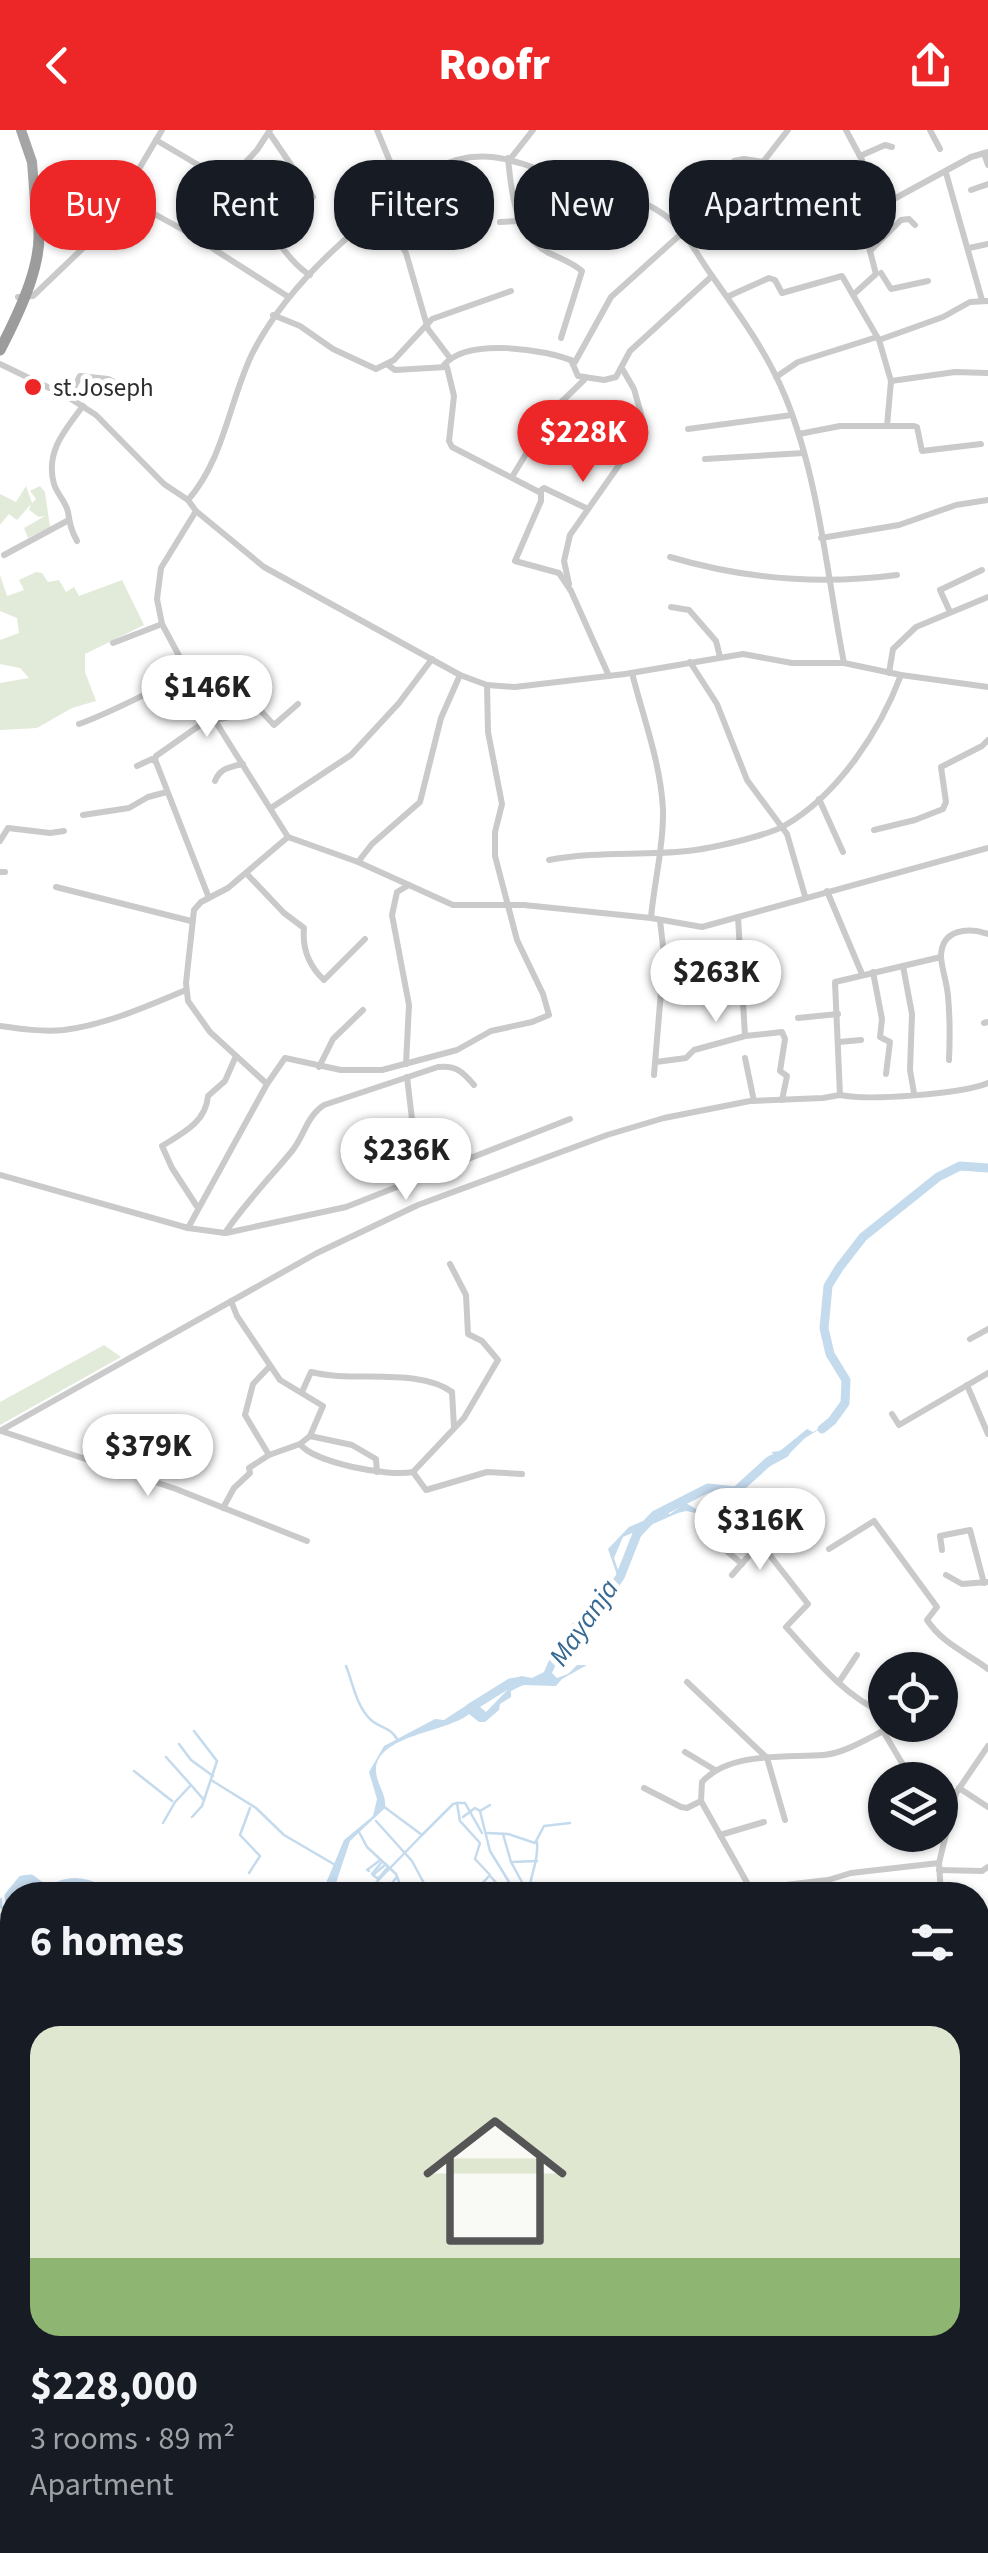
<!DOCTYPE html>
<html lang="en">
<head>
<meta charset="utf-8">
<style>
  :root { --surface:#171b24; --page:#242831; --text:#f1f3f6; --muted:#9ea1a6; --accent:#ed2628 }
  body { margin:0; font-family:"Source Sans 3",sans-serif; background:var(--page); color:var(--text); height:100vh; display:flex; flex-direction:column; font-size:38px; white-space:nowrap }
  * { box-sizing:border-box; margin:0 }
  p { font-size:32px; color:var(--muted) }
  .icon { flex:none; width:55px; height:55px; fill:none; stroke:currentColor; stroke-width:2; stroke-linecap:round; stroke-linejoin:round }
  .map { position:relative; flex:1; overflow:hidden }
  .side { position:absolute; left:0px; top:1752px; width:990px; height:672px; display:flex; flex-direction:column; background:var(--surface); border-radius:40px 40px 0 0; box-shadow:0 2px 8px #0004 }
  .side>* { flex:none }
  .top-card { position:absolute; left:30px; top:30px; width:930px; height:90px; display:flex; gap:20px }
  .tools { position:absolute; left:868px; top:1522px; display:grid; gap:20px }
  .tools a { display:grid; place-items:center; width:90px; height:90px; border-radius:50%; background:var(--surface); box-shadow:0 2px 8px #0004; font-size:50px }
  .price { position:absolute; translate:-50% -85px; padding:0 22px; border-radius:35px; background:#fff; color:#222; font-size:32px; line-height:65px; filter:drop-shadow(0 2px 5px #0008) }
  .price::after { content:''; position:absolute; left:50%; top:60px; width:30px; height:22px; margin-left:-15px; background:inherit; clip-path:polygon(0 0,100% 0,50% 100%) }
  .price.active { background:var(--accent); color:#fff }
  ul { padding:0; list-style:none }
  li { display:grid; align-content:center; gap:20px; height:530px; padding:0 30px }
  li span { display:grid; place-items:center; height:310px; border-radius:30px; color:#555 }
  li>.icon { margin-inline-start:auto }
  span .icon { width:180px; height:180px; fill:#fffc; stroke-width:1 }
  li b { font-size:42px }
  h2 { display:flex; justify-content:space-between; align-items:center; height:120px; padding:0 30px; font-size:42px }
  .chip { padding:0 35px; border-radius:40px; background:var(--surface); box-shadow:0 2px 8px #0004; font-size:35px; line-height:90px }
  .chip.active { background:var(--accent); color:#fff }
  header { display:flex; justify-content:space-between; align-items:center; height:130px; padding:0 30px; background:var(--accent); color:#fff; font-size:45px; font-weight:800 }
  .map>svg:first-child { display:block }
</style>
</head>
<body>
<header><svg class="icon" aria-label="back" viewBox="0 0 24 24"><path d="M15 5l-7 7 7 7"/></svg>Roofr<svg class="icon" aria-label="share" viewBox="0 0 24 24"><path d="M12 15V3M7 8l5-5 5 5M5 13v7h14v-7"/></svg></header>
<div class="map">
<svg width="988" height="2423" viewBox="0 0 988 2423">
  <rect width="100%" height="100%" fill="#fff"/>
  <!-- green -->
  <g fill="#e2ebd9">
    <path d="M26,356L32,373L36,369L30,361L40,356L45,362L50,397L28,408L24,398L45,386L39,387L29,380L31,374L17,390L9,384L0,395V364L16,372Z"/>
    <path d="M36,442L42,443L48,452L59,450L66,462L74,457L79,466L122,450L144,495L85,524V542L96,571L72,578L37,598L0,600V553L29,548L20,538L0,534V510L19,503L17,488L0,481V445L7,466L24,460L19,450Z"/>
    <path d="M104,1215L121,1227L0,1295V1272Z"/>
    <path d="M0,1865L12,1890V1971L0,1958Z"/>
  </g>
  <!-- water -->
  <path fill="#c4daed" d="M828,1294L805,1308L785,1328L763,1340L718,1378L700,1384L686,1381L678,1383L623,1407L614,1428L621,1449L619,1458L601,1478L584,1485L576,1505L562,1521L552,1543L557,1548L568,1544L577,1535H587L562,1549L556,1556L523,1555L511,1561V1567L500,1574L499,1580L485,1592H479L469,1584C448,1602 376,1605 376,1640C376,1654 387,1664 385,1678L350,1711L336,1753L327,1765H321L344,1710L373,1686L377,1669L369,1642L384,1616L435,1589L444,1590L473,1571L486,1582L521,1546L532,1548L544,1542L553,1521L577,1487L595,1476L594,1468L616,1456L617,1445L608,1419L629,1397L664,1382L670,1384L686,1373L699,1381C730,1369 748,1341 778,1327L771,1322L780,1321L807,1299L813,1302Z"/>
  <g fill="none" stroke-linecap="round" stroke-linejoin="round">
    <!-- stream -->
    <g stroke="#c4daed" stroke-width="2.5">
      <path d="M346,1536C353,1553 356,1576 371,1590C380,1598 390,1597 397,1609"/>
      <path d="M179,1614L191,1630L213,1646"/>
      <path d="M166,1627L191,1655"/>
      <path d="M134,1641L172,1671"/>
      <path d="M211,1650L256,1678L284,1705L337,1736"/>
      <path d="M457,1673H465L482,1703"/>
      <path d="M383,1676L422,1705L453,1674L457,1673L460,1691L480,1713L475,1729L490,1745L478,1758V1765"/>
      <path d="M480,1681L490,1721L514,1760"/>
      <path d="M192,1687L202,1676L217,1631L194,1601"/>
      <path d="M463,1687L475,1678L480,1681L490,1675"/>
      <path d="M376,1691L412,1731L426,1757"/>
      <path d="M163,1693L175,1672L191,1655L204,1670"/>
      <path d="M359,1702L367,1717L396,1744L404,1765"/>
      <path d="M487,1703L508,1704L535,1713L544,1696L570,1693"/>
      <path d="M503,1704L511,1732L529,1765C529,1745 539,1734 537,1712"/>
      <path d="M511,1732L537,1731"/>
      <path d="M369,1741L367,1740L379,1731"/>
      <path d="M249,1743L260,1726L240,1705L250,1678"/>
      <path d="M372,1744L381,1733"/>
      <path d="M491,1747L500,1757"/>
      <path d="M377,1748L373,1745L386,1734"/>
      <path d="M378,1749L388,1737"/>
      <path d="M501,1758L537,1765"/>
      <path d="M386,1760L397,1747"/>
      <path d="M364,1765L422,1705"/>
      <path d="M1,1769V1777L8,1785"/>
      <path d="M0,2175L12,2179"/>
      <path d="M0,2325L12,2316"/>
    </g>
    <!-- river -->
    <g stroke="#c4daed" stroke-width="9">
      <path d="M822,1299L832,1291L845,1273L846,1250L830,1224L824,1198L828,1156L839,1138L863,1107L938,1047L960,1036L988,1038"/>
      <path d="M576,1497L608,1464L620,1447L637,1404L655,1385L708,1358L736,1361L769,1331L785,1323"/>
      <path d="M470,1578L510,1553L522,1551"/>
      <path d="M0,1790L11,1780L9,1766L22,1750L31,1749L47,1761C60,1755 71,1750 86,1754C104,1758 102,1768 124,1761"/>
    </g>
    <!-- minor -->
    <g stroke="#cacaca" stroke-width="6">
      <path d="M377,0L398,51L408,61"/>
      <path d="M846,0L862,30L849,68L866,106L876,144L854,164"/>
      <path d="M930,0L940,19"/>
      <path d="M270,4L313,67"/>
      <path d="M156,10L227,52L257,20L270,0"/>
      <path d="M984,23L988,35"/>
      <path d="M860,26L885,15L892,17"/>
      <path d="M508,28C511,61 515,104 547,122C559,128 572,132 582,141L561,208"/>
      <path d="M511,28L533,0"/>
      <path d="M946,43L982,170"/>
      <path d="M227,52L223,58C230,70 244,75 254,84C275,103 286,130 310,145"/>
      <path d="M971,60L988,54"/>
      <path d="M122,66L187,102L287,166"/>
      <path d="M380,82L406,123L428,199L450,228"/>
      <path d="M859,88L971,27L988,22"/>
      <path d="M500,92L520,91"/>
      <path d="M680,100L693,93L734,31L744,29L763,32L788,0"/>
      <path d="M969,118L988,114"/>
      <path d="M870,121L901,90L909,89L915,95"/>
      <path d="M881,143L891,159L928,151"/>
      <path d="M729,166L769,148L775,150L782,163L842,146L879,210"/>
      <path d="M18,167L33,166L104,98L162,0"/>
      <path d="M273,185L300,196L333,219L376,239L394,230L432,189L511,161"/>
      <path d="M571,230L578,246L604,250L616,247L630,221L712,146"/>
      <path d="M0,234L68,267L96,285L164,354L188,370L196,381L264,437L460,545L487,555L515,557L625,544L743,524L792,533H844L901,545L988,557"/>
      <path d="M388,235L395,240L447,237L454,266L449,311L452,317L541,363V371L515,431L559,443L571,461L609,546"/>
      <path d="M444,235C467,207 547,219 575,232L611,167L682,103"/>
      <path d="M776,247L798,232L877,207"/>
      <path d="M891,251L955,242L988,243"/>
      <path d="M69,267L80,246L108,249L124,256"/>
      <path d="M887,296L891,251L879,210L943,187L970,172L988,171"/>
      <path d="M688,299L792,285"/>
      <path d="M799,304L840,296H914L917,297L922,321L981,314"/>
      <path d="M705,329L804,323"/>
      <path d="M512,347L552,281L584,250"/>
      <path d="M540,361L544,358L588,379"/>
      <path d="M188,370C224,329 229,272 252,224C291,147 365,90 433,40C480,13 519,32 563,49C596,62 634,63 663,84C684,98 696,123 710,143C738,183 766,220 785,266C819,348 827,446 844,533"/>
      <path d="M196,381L161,438L157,469L162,494L207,578L288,707L358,732L409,755"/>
      <path d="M821,408L899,395L956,375L988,370"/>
      <path d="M77,411C71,400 70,394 68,382C66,372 57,364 54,354C45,322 65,300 83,276"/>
      <path d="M4,425L67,391"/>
      <path d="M670,427C744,449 821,455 897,445"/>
      <path d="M569,454L564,431L570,405L645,298L634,259L623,240"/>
      <path d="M671,477L689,480L716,511L720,527"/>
      <path d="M950,482L940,460L982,440"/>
      <path d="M113,513L162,494"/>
      <path d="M690,532L717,574L747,650L787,704L805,766"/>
      <path d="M632,543C643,587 661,634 663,680C664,716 654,752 651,788"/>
      <path d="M889,543L893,519L916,497L988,467"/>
      <path d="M216,590L260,580L274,595L298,574"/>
      <path d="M79,594C118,580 152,559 190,544"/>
      <path d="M155,631L156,626L213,586"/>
      <path d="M137,636L152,629L156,632L209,768"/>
      <path d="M215,651C220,638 230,637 243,634"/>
      <path d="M819,669L843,722"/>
      <path d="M271,678L351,625L399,573L432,529"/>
      <path d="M83,685L129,678L148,667L167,662"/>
      <path d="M874,700L915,690L943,679L946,672L941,637L982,616L988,610"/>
      <path d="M0,711L8,698L50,703L64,701"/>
      <path d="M549,730C598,721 640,726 687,721C709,719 766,706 784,696C838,665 880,601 901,545"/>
      <path d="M358,732L372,714L420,672L441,588L460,545"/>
      <path d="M0,742H5"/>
      <path d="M246,743L284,783L304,798C302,819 309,836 324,850L365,809"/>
      <path d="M56,757L191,791"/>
      <path d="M827,761L862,844"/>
      <path d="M738,787L745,906"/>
      <path d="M903,836L912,884L910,940L914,963"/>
      <path d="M873,842L882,889L880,907L890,912L886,944"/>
      <path d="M798,888L838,884"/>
      <path d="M984,893L988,892"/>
      <path d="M0,896C21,899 42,902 64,900C105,895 148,876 186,860"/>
      <path d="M839,912L861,910"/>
      <path d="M745,928L754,971"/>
      <path d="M949,930C950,909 950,888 948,866C947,853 942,840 941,827C941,799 968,797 988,804"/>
      <path d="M656,932L686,928L694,920L745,906L782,902L785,909L780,941L787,946L782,970"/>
      <path d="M406,934L409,875L392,785L397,762L409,755L453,775H524L651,788L702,797L988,718"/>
      <path d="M319,937L333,909L363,880"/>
      <path d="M654,945L664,826L660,790"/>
      <path d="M407,947L419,1048"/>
      <path d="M267,954L285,928L341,940H382L457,920L491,901L532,892L549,885L543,864L517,810L495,726V702L502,674L488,602L487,555"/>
      <path d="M840,965L835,852L941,827"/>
      <path d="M0,1045L188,1098L225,1103C245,1073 269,1049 292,1021C304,1006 307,986 324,975L438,937C456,935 463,942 474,955"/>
      <path d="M198,1078L172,1038L162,1016C183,1003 206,992 208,966L225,951L236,926"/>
      <path d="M188,1098L267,954L210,902L188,871L186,853L194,780L201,772L228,758L288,707"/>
      <path d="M226,1103L346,1077L570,989"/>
      <path d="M450,1134L466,1165L468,1204L482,1211L498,1230L464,1288L413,1342L426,1360L487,1342L522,1344"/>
      <path d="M231,1171L237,1186L280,1250L323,1276L310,1306"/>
      <path d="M970,1209L988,1199"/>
      <path d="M270,1236L253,1254L245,1285L269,1325L300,1314"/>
      <path d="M967,1255L988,1304"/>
      <path d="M302,1262L311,1242C352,1253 418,1237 452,1262L454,1297"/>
      <path d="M892,1284L899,1295L988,1243"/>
      <path d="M0,1301L317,1123L418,1075L607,1005L664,988L750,971L823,968L840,965C869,971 961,964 988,953"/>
      <path d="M1,1301L176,1359L307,1411"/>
      <path d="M377,1342L376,1329L352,1315L310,1306L300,1314C314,1333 389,1347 413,1342"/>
      <path d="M764,1368L742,1390L808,1474L786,1497C814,1528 845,1567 884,1583L883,1601L912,1650"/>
      <path d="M223,1378L234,1358L250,1343L249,1338L269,1325"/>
      <path d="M716,1412L742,1434"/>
      <path d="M829,1419L874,1391L937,1477L927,1490C943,1514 967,1523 988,1539"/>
      <path d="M942,1420L940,1406L970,1400L984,1453"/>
      <path d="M732,1445L759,1414"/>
      <path d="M946,1445L962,1454L988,1452"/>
      <path d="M687,1552L767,1628L785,1690"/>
      <path d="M839,1552L857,1525"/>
      <path d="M685,1622L715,1640"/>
      <path d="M644,1658L681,1677L687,1678L701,1671"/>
      <path d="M959,1658L988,1677"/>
      <path d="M940,1660L956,1663"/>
      <path d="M720,1705L764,1692"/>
      <path d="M939,1740L982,1741L988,1737"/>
      <path d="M754,1765L701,1671L702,1652C730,1621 786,1628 824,1625C844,1623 865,1610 883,1601"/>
      <path d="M763,1765L785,1755L828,1750L851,1743L939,1733"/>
      <path d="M941,1765L939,1733L956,1663L988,1616"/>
      <path d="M978,1813L988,1818"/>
      <path d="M978,1875L988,1877"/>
      <path d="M978,1940H988"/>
      <path d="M978,2007L988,2037"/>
      <path d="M978,2053L988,2049"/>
      <path d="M978,2124L988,2119"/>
      <path d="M984,2207L988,2213"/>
      <path d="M978,2289L988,2285"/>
      <path d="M978,2375L988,2376"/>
      <path d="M715,2412L731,2423"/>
      <path d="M0,2414L12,2393"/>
      <path d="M901,2415H909L916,2423"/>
      <path d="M985,2419L988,2421"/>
      <path d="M666,2423L691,2412"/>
    </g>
    <!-- tertiary -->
    <g stroke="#cacaca" stroke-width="8">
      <path d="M0,2276L12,2301"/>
      <path d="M72,2412L78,2423"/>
    </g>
    <!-- primary -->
    <g stroke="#a5a5a5" stroke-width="10">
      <path d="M21,0L32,32L36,84"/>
      <path d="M553,2412L581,2423"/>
    </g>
    <!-- trunk -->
    <g stroke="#9c9c9c" stroke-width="11">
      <path d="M0,220C18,185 49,124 36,84"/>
      <path d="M0,2187L12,2191"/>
      <path d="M0,2196L12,2206"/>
    </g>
    <!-- motorway -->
    <g stroke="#949494" stroke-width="12">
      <path d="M0,1833L12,1852"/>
      <path d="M0,1850L12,1871"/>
      <path d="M94,2412L99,2423"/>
      <path d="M159,2412L161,2423"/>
      <path d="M196,2412V2423"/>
    </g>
  </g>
  <!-- markers -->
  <circle fill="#ed2628" stroke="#fff" stroke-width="4" cx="33" cy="257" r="10"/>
  <g text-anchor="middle" stroke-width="10" stroke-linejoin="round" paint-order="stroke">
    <!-- poi labels -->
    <g font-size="25" fill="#2d2d2d" stroke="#fff" text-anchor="start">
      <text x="53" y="266">st.Joseph</text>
    </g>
    <!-- water labels -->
    <g font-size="28" font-style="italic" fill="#376992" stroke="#fff">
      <text transform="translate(583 1492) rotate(-55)" y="10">Mayanja</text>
    </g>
  </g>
</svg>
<div class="tools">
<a><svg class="icon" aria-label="locate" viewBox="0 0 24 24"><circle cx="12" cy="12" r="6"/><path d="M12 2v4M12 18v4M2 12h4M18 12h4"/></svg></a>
<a><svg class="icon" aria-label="layers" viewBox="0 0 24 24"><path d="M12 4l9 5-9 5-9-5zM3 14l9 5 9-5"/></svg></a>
</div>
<b class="price active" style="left:583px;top:355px">$228K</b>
<b class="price" style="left:207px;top:610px">$146K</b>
<b class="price" style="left:716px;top:895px">$263K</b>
<b class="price" style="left:406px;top:1073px">$236K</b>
<b class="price" style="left:148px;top:1369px">$379K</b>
<b class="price" style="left:760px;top:1443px">$316K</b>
<div class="top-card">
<a class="chip active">Buy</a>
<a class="chip">Rent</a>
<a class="chip">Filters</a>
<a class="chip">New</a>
<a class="chip">Apartment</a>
</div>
<section class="side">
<h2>6 homes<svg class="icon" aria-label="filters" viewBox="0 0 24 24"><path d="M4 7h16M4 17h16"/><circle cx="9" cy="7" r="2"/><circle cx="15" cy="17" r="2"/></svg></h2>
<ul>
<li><span style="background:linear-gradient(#dfe7d0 75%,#8fb573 0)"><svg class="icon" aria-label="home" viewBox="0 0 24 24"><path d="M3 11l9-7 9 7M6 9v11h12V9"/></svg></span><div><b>$228,000</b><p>3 rooms · 89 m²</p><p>Apartment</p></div></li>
</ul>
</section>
</div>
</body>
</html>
